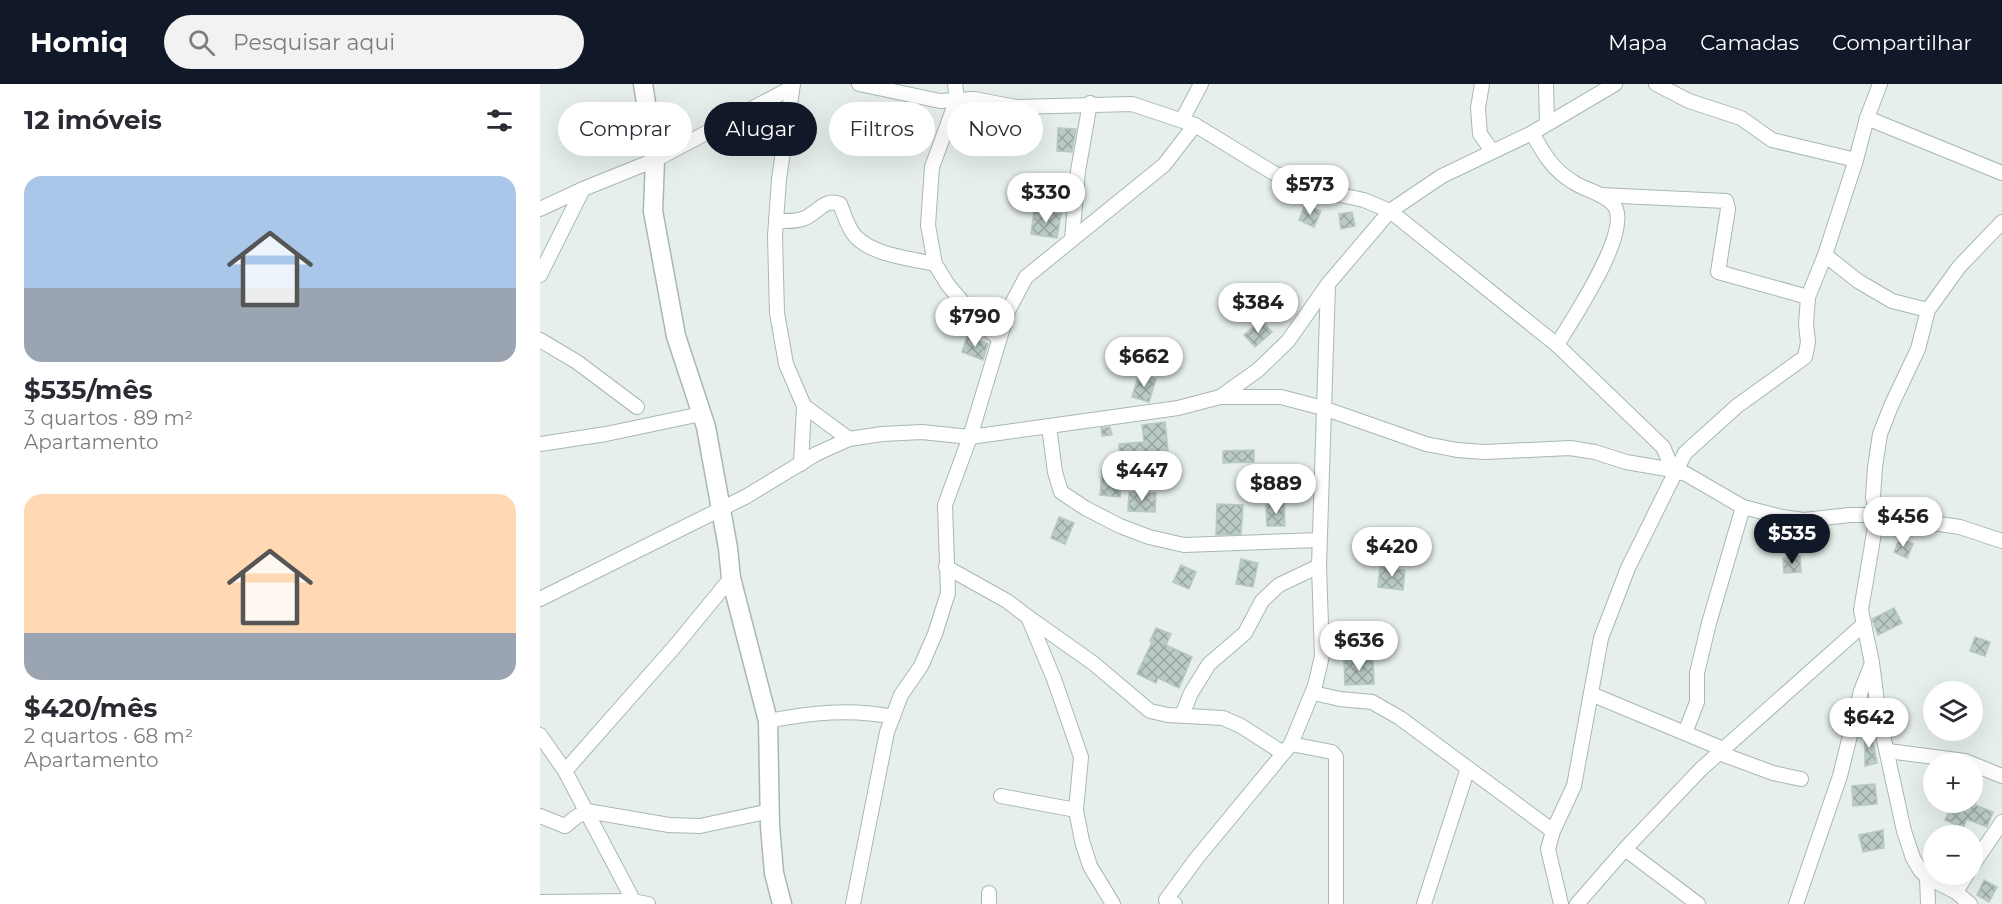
<!DOCTYPE html>
<html lang="pt">
<head>
<meta charset="utf-8">
<style>
  :root { --surface:#fff; --page:#f2f2f3; --text:#2b2b33; --muted:#7c7c81; --accent:#111827 }
  body { margin:0; font-family:Montserrat,sans-serif; background:var(--page); color:var(--text); height:100vh; display:flex; flex-direction:column; font-size:22px; white-space:nowrap }
  * { box-sizing:border-box; margin:0 }
  p { font-size:20px; color:var(--muted) }
  .icon { flex:none; width:33px; height:33px; fill:none; stroke:currentColor; stroke-width:2; stroke-linecap:round; stroke-linejoin:round }
  .map { position:relative; flex:1; overflow:hidden }
  .sheet { display:flex; flex-direction:column; background:var(--surface); width:540px }
  .sheet>* { flex:none }
  .guide { position:absolute; left:18px; top:18px; width:570px; height:54px; display:flex; gap:12px }
  .tools { position:absolute; left:1383px; top:597px; display:grid; gap:12px }
  .tools a { display:grid; place-items:center; width:60px; height:60px; border-radius:50%; background:var(--surface); box-shadow:0 6px 24px #0002; font-size:30px }
  .price { position:absolute; translate:-50% -51px; padding:0 14px; border-radius:21px; background:#fff; color:#222; font-size:20px; line-height:39px; filter:drop-shadow(0 2px 3px #0008) }
  .price::after { content:''; position:absolute; left:50%; top:36px; width:18px; height:14px; margin-left:-9px; background:inherit; clip-path:polygon(0 0,100% 0,50% 100%) }
  .price.current { background:var(--accent); color:#fff }
  ul { padding:0; list-style:none }
  li { display:grid; align-content:center; gap:12px; height:318px; padding:0 24px }
  li span { display:grid; place-items:center; height:186px; border-radius:18px; color:#555 }
  li>.icon { margin-inline-start:auto }
  span .icon { width:108px; height:108px; fill:#fffc; stroke-width:1 }
  li b { font-size:26px }
  h2 { display:flex; justify-content:space-between; align-items:center; height:72px; padding:0 24px; font-size:26px }
  .pill { padding:0 21px; border-radius:27px; background:var(--surface); box-shadow:0 6px 24px #0002; font-size:21px; line-height:54px }
  .pill.current { background:var(--accent); color:#fff }
  header { display:flex; align-items:center; gap:36px; box-sizing:border-box; height:84px; padding:0 30px; background:var(--accent); color:#fff }
  header strong { font-size:28px }
  nav { display:flex; gap:33px; margin-inline-start:auto; font-size:21px }
  .search { width:420px; height:54px; background:var(--page); display:flex; align-items:center; gap:15px; box-sizing:border-box; padding:0 21px; border-radius:33px; color:var(--muted); font-size:22px }
  main { display:flex; flex:1; min-height:0 }
  .map>svg:first-child { display:block }
</style>
</head>
<body>
<header>
<strong>Homiq</strong>
<div class="search"><svg class="icon" aria-label="search" viewBox="0 0 24 24"><circle cx="10" cy="10" r="6"/><path d="M15 15l6 6"/></svg>Pesquisar aqui</div>
<nav><a>Mapa</a><a>Camadas</a><a>Compartilhar</a></nav>
</header>
<main>
<section class="sheet">
<h2>12 imóveis<svg class="icon" aria-label="filters" viewBox="0 0 24 24"><path d="M4 7h16M4 17h16"/><circle cx="9" cy="7" r="2"/><circle cx="15" cy="17" r="2"/></svg></h2>
<ul>
<li><span style="background:linear-gradient(#a9c7e8 60%,#9aa5b1 0)"><svg class="icon" aria-label="home" viewBox="0 0 24 24"><path d="M3 11l9-7 9 7M6 9v11h12V9"/></svg></span><div><b>$535/mês</b><p>3 quartos · 89 m²</p><p>Apartamento</p></div></li>
<li><span style="background:linear-gradient(#ffd9b3 75%,#9aa5b1 0)"><svg class="icon" aria-label="home" viewBox="0 0 24 24"><path d="M3 11l9-7 9 7M6 9v11h12V9"/></svg></span><div><b>$420/mês</b><p>2 quartos · 68 m²</p><p>Apartamento</p></div></li>
</ul>
</section>
<div class="map">
<svg width="1462" height="820" viewBox="0 0 1462 820">
  <defs>
    <pattern id="building-cross-hatch" width="8" height="8" patternUnits="userSpaceOnUse" patternTransform="scale(1.5)"><rect width="8" height="8" fill="#bbcac4"/><path d="M0 0l8 8M0 8l8-8" fill="none" stroke="#98a6a0"/></pattern>
  </defs>
  <rect width="100%" height="100%" fill="#e6efeb"/>
  <!-- building -->
  <g fill="url(#building-cross-hatch)" stroke="#b8c9c2" stroke-width="1.5">
    <path d="M470,38L488,45L479,67L462,60Z"/>
    <path d="M518,44L536,45L532,68L517,67Z"/>
    <path d="M765,121L781,127L774,143L759,136Z"/>
    <path d="M494,126L521,130L517,154L491,150Z"/>
    <path d="M812,128L815,142L801,145L799,130Z"/>
    <path d="M721,236L732,248L715,263L704,251Z"/>
    <path d="M427,252L448,260L443,276L422,268Z"/>
    <path d="M599,290L616,295L609,318L592,313Z"/>
    <path d="M625,338L628,367L579,373V360L604,358L602,341Z"/>
    <path d="M570,343L572,351L562,352L561,344Z"/>
    <path d="M714,366V378L683,379V367Z"/>
    <path d="M562,387L582,389L580,413L560,411Z"/>
    <path d="M589,408L616,409L615,428L588,427Z"/>
    <path d="M677,420L703,421L701,450L676,451Z"/>
    <path d="M744,420L745,442H727L726,421Z"/>
    <path d="M519,433L534,439L525,460L511,454Z"/>
    <path d="M1360,454L1373,460L1367,474L1354,468Z"/>
    <path d="M1260,472L1261,488L1244,489L1243,474Z"/>
    <path d="M701,475L718,479L713,503L696,500Z"/>
    <path d="M641,481L656,488L649,505L633,498Z"/>
    <path d="M840,483L865,486L863,506L838,503Z"/>
    <path d="M1354,524L1362,539L1338,551L1332,535Z"/>
    <path d="M616,544L631,550L626,561L652,573L639,604L618,594L616,599L597,590L612,558L610,557Z"/>
    <path d="M1435,553L1450,558L1445,572L1430,567Z"/>
    <path d="M833,575L834,600L805,601L804,577Z"/>
    <path d="M1330,644L1337,679L1325,682V645Z"/>
    <path d="M1335,700L1337,720L1313,722L1312,702Z"/>
    <path d="M1413,718H1436L1435,721L1453,728L1447,743L1427,735L1423,744L1405,736Z"/>
    <path d="M1343,746L1344,764L1323,768L1319,751Z"/>
    <path d="M1444,796L1457,803L1449,818L1437,811Z"/>
  </g>
  <g fill="none" stroke-linecap="round" stroke-linejoin="round">
    <defs>
      <g id="minor">
        <path d="M253,0L239,95L235,152L237,229L246,280L264,322L261,380"/>
        <path d="M319,0L400,17L434,15L476,23L592,20L655,41L732,88L763,103L824,116L850,127L1017,261L1123,363L1133,386"/>
        <path d="M415,0L417,15L392,83L388,141L395,180L408,201L436,234L459,255"/>
        <path d="M942,0L938,24L940,50L952,67"/>
        <path d="M1006,0L1007,40"/>
        <path d="M1116,0L1149,17L1201,34L1232,56L1316,76"/>
        <path d="M1327,34L1462,89"/>
        <path d="M642,36L661,0"/>
        <path d="M992,49C1004,70 1012,85 1033,98C1045,106 1063,109 1073,120C1095,144 1031,237 1017,261"/>
        <path d="M1060,111L1186,117L1188,125L1178,188L1268,213"/>
        <path d="M0,125L43,105"/>
        <path d="M236,137C245,137 257,138 265,134C279,128 284,114 300,120C304,130 308,145 316,153C335,172 370,174 395,180"/>
        <path d="M532,155L538,87L550,19"/>
        <path d="M1285,171L1318,197L1352,217L1388,226"/>
        <path d="M0,191L43,105L115,76L251,4"/>
        <path d="M0,256L37,278L97,323"/>
        <path d="M680,313L718,286L748,257L788,200L850,127L902,92L992,49L1075,0"/>
        <path d="M264,322L309,355"/>
        <path d="M509,343L515,388L521,408L545,424L580,442L609,453L644,461L779,456"/>
        <path d="M0,360L66,350L161,330"/>
        <path d="M406,483L467,517L488,533L514,595L541,673L536,726L542,757L550,782L573,820"/>
        <path d="M0,515L207,412L276,370L309,355L342,350L382,348L430,353L638,324L680,313H741L783,324L886,360L917,366L945,368L1030,364L1055,368L1086,378L1133,386L1146,390L1203,423L1242,433L1264,436L1310,431H1337L1420,443L1462,457"/>
        <path d="M488,533L553,579L610,627L628,631L683,634L701,642L743,669"/>
        <path d="M773,609L800,615L832,618L860,634L1013,747"/>
        <path d="M1051,610L1183,665"/>
        <path d="M642,631L651,609L669,580L705,549L722,517L739,501L779,482"/>
        <path d="M228,637C270,629 311,624 353,633"/>
        <path d="M1145,649L1157,618V589L1169,539L1203,423"/>
        <path d="M0,651L25,687L91,812L93,820"/>
        <path d="M751,660L792,668L796,673V820"/>
        <path d="M1348,667L1425,677L1462,692"/>
        <path d="M1179,669L1233,689L1261,695"/>
        <path d="M25,687L136,561L191,494"/>
        <path d="M461,712L536,726"/>
        <path d="M0,732L25,742L36,733L47,727L129,741L160,742L230,727"/>
        <path d="M1085,765L1158,820"/>
        <path d="M1432,782L1462,738"/>
        <path d="M1387,793L1388,820"/>
        <path d="M1416,808L1427,790"/>
        <path d="M449,809V820"/>
        <path d="M0,818L92,817L108,820"/>
        <path d="M313,820L347,648L361,611L381,582L395,550L408,509L405,421L430,353L468,227L486,193L624,81L655,41"/>
        <path d="M635,820L626,816L656,775L751,660L775,602L782,572L779,482L788,200"/>
        <path d="M884,820L928,684"/>
        <path d="M1021,820L1008,765L1013,747L1034,702L1061,554L1088,484L1145,369L1197,322L1265,273L1268,258L1266,240L1268,213L1285,171L1316,76L1327,34L1340,0"/>
        <path d="M1037,820L1085,765L1161,685L1324,540"/>
        <path d="M1256,820L1300,692L1321,607L1332,579"/>
        <path d="M1430,820L1416,808L1387,793L1380,786L1373,774L1364,747L1339,633L1332,579L1321,526L1337,431L1333,413L1335,383L1340,350L1351,322L1378,265L1388,226L1419,183L1462,138"/>
      </g>
      <path id="tertiary" d="M103,0L115,76L113,127L136,252L166,343L188,464L191,494L228,637L230,742L234,789L242,820"/>
    </defs>
    <!-- minor casing -->
    <use href="#minor" stroke="#a8b8b2" stroke-width="16"/>
    <!-- tertiary casing -->
    <use href="#tertiary" stroke="#a8b8b2" stroke-width="21"/>
    <!-- minor -->
    <use href="#minor" stroke="#fff" stroke-width="14"/>
    <!-- tertiary -->
    <use href="#tertiary" stroke="#fff" stroke-width="18"/>
  </g>
</svg>
<div class="tools">
<a><svg class="icon" aria-label="layers" viewBox="0 0 24 24"><path d="M12 4l9 5-9 5-9-5zM3 14l9 5 9-5"/></svg></a>
<a>+</a>
<a>−</a>
</div>
<b class="price" style="left:770px;top:132px">$573</b>
<b class="price" style="left:506px;top:140px">$330</b>
<b class="price" style="left:718px;top:250px">$384</b>
<b class="price" style="left:435px;top:264px">$790</b>
<b class="price" style="left:604px;top:304px">$662</b>
<b class="price" style="left:602px;top:418px">$447</b>
<b class="price" style="left:736px;top:431px">$889</b>
<b class="price" style="left:1363px;top:464px">$456</b>
<b class="price current" style="left:1252px;top:481px">$535</b>
<b class="price" style="left:852px;top:494px">$420</b>
<b class="price" style="left:819px;top:588px">$636</b>
<b class="price" style="left:1329px;top:665px">$642</b>
<div class="guide">
<a class="pill">Comprar</a>
<a class="pill current">Alugar</a>
<a class="pill">Filtros</a>
<a class="pill">Novo</a>
</div>
</div>
</main>
</body>
</html>
